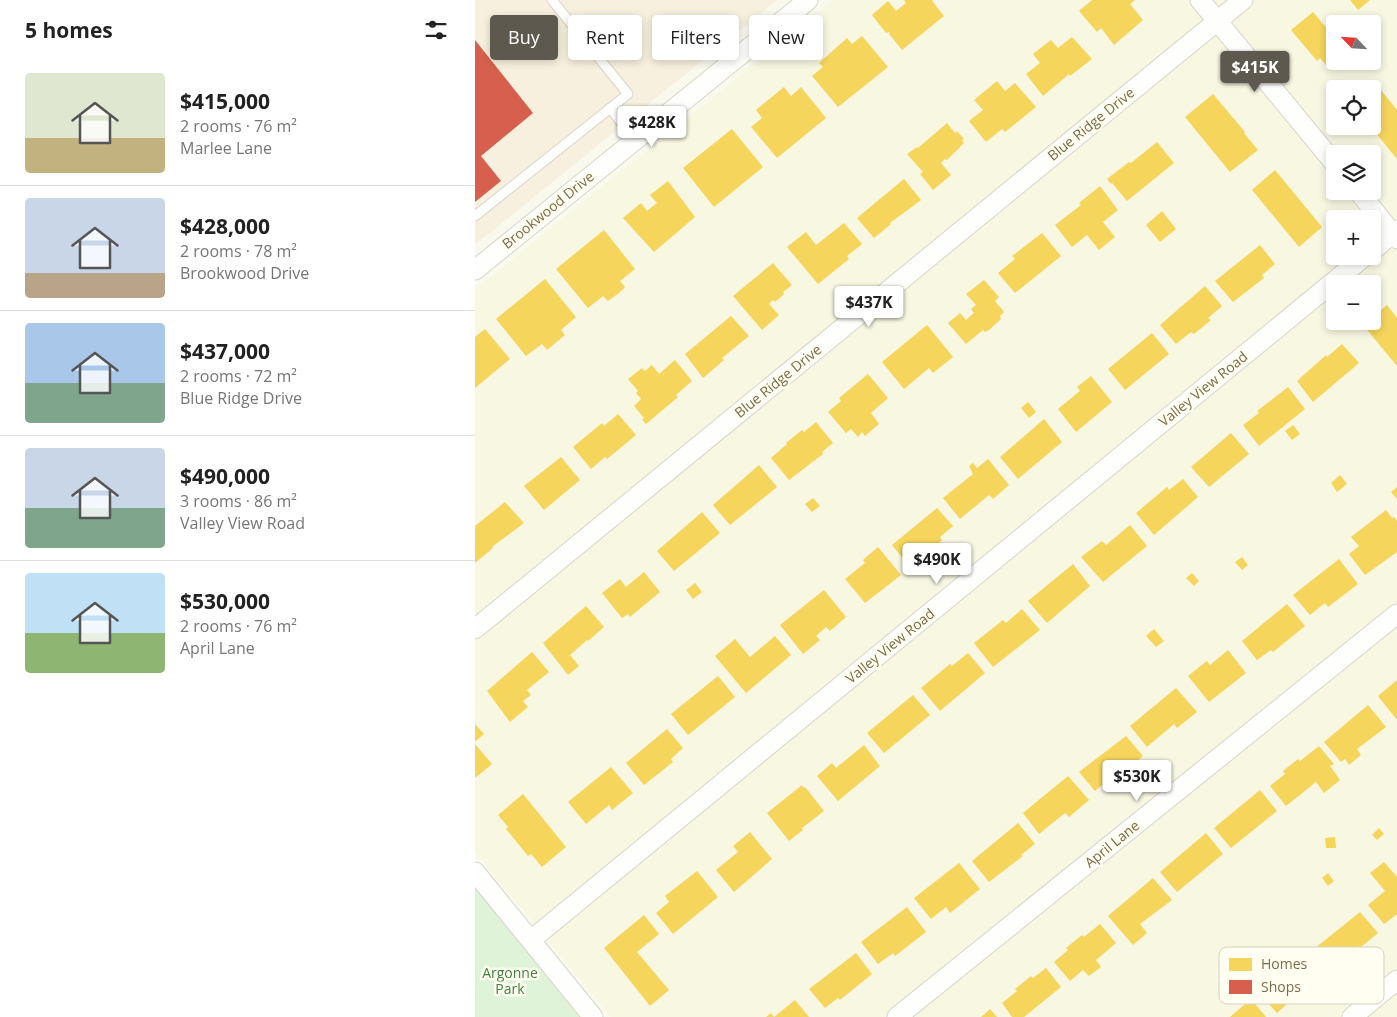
<!DOCTYPE html>
<html lang="en">
<head>
<meta charset="utf-8">
<style>
  :root { --surface:#fff; --page:#f6f6f6; --text:#222; --muted:#767676; --line:#e0e0e0; --accent:#5e594e }
  body { margin:0; font-family:"Open Sans",sans-serif; background:var(--page); color:var(--text); height:100vh; display:flex; flex-direction:column; font-size:19px; white-space:nowrap }
  * { box-sizing:border-box; margin:0 }
  p { font-size:16px; color:var(--muted) }
  .icon { flex:none; width:28px; height:28px; fill:none; stroke:currentColor; stroke-width:2; stroke-linecap:round; stroke-linejoin:round }
  .map { position:relative; flex:1; overflow:hidden }
  .side { display:flex; flex-direction:column; background:var(--surface); width:475px }
  .side>* { flex:none }
  .guide { position:absolute; left:15px; top:15px; width:475px; height:45px; display:flex; gap:10px }
  .needle { width:32px; rotate:295deg }
  .fabs { position:absolute; left:851px; top:15px; display:grid; gap:10px }
  .fabs a { display:grid; place-items:center; width:55px; height:55px; border-radius:5px; background:var(--surface); box-shadow:0 2px 8px #0003; font-size:25px }
  .price { position:absolute; translate:-50% -42px; padding:0 11px; border-radius:5px; background:#fff; color:#222; font-size:16px; line-height:32px; filter:drop-shadow(0 1px 2px #0008) }
  .price::after { content:''; position:absolute; left:50%; top:30px; width:15px; height:11px; margin-left:-8px; background:inherit; clip-path:polygon(0 0,100% 0,50% 100%) }
  .price.selected { background:var(--accent); color:#fff }
  ul { padding:0; list-style:none }
  li { display:flex; align-items:center; gap:15px; height:125px; padding:0 25px }
  li+li { border-top:1px solid var(--line) }
  li span { display:grid; place-items:center; flex:none; width:140px; height:100px; border-radius:5px; color:#555 }
  li>.icon { margin-inline-start:auto }
  span .icon { width:60px; height:60px; fill:#fffc; stroke-width:1 }
  li b { font-size:21px }
  h2 { display:flex; justify-content:space-between; align-items:center; height:60px; padding:0 25px; font-size:21px }
  .pill { padding:0 18px; border-radius:5px; background:var(--surface); box-shadow:0 2px 8px #0003; font-size:18px; line-height:45px }
  .pill.selected { background:var(--accent); color:#fff }
  main { display:flex; flex:1; min-height:0 }
  .map>svg:first-child { display:block }
</style>
</head>
<body>
<main>
<section class="side">
<h2>5 homes<svg class="icon" aria-label="filters" viewBox="0 0 24 24"><path d="M4 7h16M4 17h16"/><circle cx="9" cy="7" r="2"/><circle cx="15" cy="17" r="2"/></svg></h2>
<ul>
<li><span style="background:linear-gradient(#dfe7d0 65%,#c2b280 0)"><svg class="icon" aria-label="home" viewBox="0 0 24 24"><path d="M3 11l9-7 9 7M6 9v11h12V9"/></svg></span><div><b>$415,000</b><p>2 rooms · 76 m²</p><p>Marlee Lane</p></div></li>
<li><span style="background:linear-gradient(#c9d6e8 75%,#b9a48a 0)"><svg class="icon" aria-label="home" viewBox="0 0 24 24"><path d="M3 11l9-7 9 7M6 9v11h12V9"/></svg></span><div><b>$428,000</b><p>2 rooms · 78 m²</p><p>Brookwood Drive</p></div></li>
<li><span style="background:linear-gradient(#a9c7e8 60%,#7fa58c 0)"><svg class="icon" aria-label="home" viewBox="0 0 24 24"><path d="M3 11l9-7 9 7M6 9v11h12V9"/></svg></span><div><b>$437,000</b><p>2 rooms · 72 m²</p><p>Blue Ridge Drive</p></div></li>
<li><span style="background:linear-gradient(#c9d6e8 60%,#7fa58c 0)"><svg class="icon" aria-label="home" viewBox="0 0 24 24"><path d="M3 11l9-7 9 7M6 9v11h12V9"/></svg></span><div><b>$490,000</b><p>3 rooms · 86 m²</p><p>Valley View Road</p></div></li>
<li><span style="background:linear-gradient(#bfe0f5 60%,#8fb573 0)"><svg class="icon" aria-label="home" viewBox="0 0 24 24"><path d="M3 11l9-7 9 7M6 9v11h12V9"/></svg></span><div><b>$530,000</b><p>2 rooms · 76 m²</p><p>April Lane</p></div></li>
</ul>
</section>
<div class="map">
<svg width="922" height="1017" viewBox="0 0 922 1017">
  <rect width="100%" height="100%" fill="#f9f9ee"/>
  <!-- residential -->
  <path fill="#f8f7e2" fill-rule="evenodd" d="M359,0H922V1017H136L0,852V289ZM860,24H898V61H860ZM860,89H898V126H860ZM860,154H898V191H860ZM860,219H898V256H860ZM860,284H898V321H860Z"/>
  <!-- commercial -->
  <path fill="#f7f0de" d="M0,0H302L0,245Z"/>
  <!-- green -->
  <path fill="#def3d7" d="M0,881L109,1017H0Z"/>
  <!-- homes -->
  <g fill="#f6d55c">
    <path d="M429,0H458L457,1L469,16L427,50L414,34L415,33L414,32L411,33L397,15L413,1L421,11L431,3Z"/>
    <path d="M617,0H660L655,4L668,20L639,45L626,28L622,32L604,11Z"/>
    <path d="M875,0H895L883,10Z"/>
    <path d="M838,12L860,38V61H868L856,71L845,58L842,61L816,30Z"/>
    <path d="M387,36L413,67L363,107L337,76L348,67L344,63L372,38L377,44Z"/>
    <path d="M597,37L617,59L595,76L594,74L568,96L551,74L565,63L558,54L576,40L583,48Z"/>
    <path d="M522,81L530,91L540,83L561,107L530,132L527,129L511,142L494,121L508,110L499,100Z"/>
    <path d="M309,87L316,96L326,87L351,118L302,158L276,127L287,118L281,110Z"/>
    <path d="M905,89L922,110V159L895,126H898V95Z"/>
    <path d="M738,94L770,132L769,133L783,150L755,172L710,117Z"/>
    <path d="M472,123L480,133L482,131L489,139L487,140L489,143L472,160L470,159L466,163L476,175L458,190L445,174L448,172L432,154L442,147L443,148Z"/>
    <path d="M257,129L288,167L239,207L208,168Z"/>
    <path d="M682,142L699,163L652,201L637,183L636,184L632,179L654,162L656,163Z"/>
    <path d="M800,170L847,227L824,247L777,190Z"/>
    <path d="M429,179L446,200L415,223L416,224L399,238L382,218Z"/>
    <path d="M193,181L220,217L179,252L148,218L166,203L172,211L182,203L175,195Z"/>
    <path d="M625,186L643,210L628,222L640,237L624,250L612,235L597,247L580,225L606,205L604,203Z"/>
    <path d="M687,211L701,229L685,242L671,225Z"/>
    <path d="M369,223L387,244L372,256L374,259L343,284L312,247L331,232L341,245Z"/>
    <path d="M129,230L160,269L145,281L150,287L144,293L133,301L128,296L113,308L81,269Z"/>
    <path d="M567,233L586,256L540,293L523,273L540,259L537,256Z"/>
    <path d="M785,245L800,264L787,275L789,278L758,302L740,281Z"/>
    <path d="M298,263L317,285L308,292L309,294L300,302L298,300L294,304L304,315L287,330L258,296Z"/>
    <path d="M70,279L101,317L86,330L90,335L72,350L67,344L51,356L21,319Z"/>
    <path d="M509,280L524,297L520,301L529,312L525,316L526,319L514,330L510,332L508,330L491,344L473,323L485,313L491,320L499,313L496,309L501,305L491,294Z"/>
    <path d="M730,286L747,306L733,318L736,320L719,334L716,332L701,344L685,325Z"/>
    <path d="M912,305L922,318V366L888,325L893,321H898V317Z"/>
    <path d="M256,316L274,336L247,358L249,360L228,378L210,354Z"/>
    <path d="M452,325L478,357L458,373L454,368L429,389L407,362Z"/>
    <path d="M10,329L35,359L0,388V337Z"/>
    <path d="M677,333L694,354L650,390L633,369Z"/>
    <path d="M867,344L884,363L838,402L822,381L851,355L852,357Z"/>
    <path d="M200,360L217,381L201,395L203,397L171,424L167,420L169,418L159,406L166,399L161,393L163,391L153,379L167,368L170,371L177,365L184,374Z"/>
    <path d="M393,374L413,398L396,413L404,424L390,436L387,432L383,437L376,429L371,433L353,412L366,401L364,398Z"/>
    <path d="M616,376L637,402L601,432L583,409L605,391L602,387Z"/>
    <path d="M813,387L830,409L784,446L768,425L784,413L782,411Z"/>
    <path d="M553,402L561,412L554,418L546,408Z"/>
    <path d="M143,414L161,435L132,459L130,457L116,469L98,447L127,423L129,426Z"/>
    <path d="M569,419L587,442L543,479L525,457Z"/>
    <path d="M341,422L358,443L347,452L348,454L314,480L296,458L312,444L311,443L327,430L329,432Z"/>
    <path d="M818,425L825,434L817,440L810,431Z"/>
    <path d="M756,433L774,454L734,487L716,467Z"/>
    <path d="M86,457L105,480L69,510L49,486Z"/>
    <path d="M513,459L534,485L518,499L514,495L485,519L468,498L498,474L494,466L498,463L502,468Z"/>
    <path d="M284,465L302,487L255,525L238,505Z"/>
    <path d="M865,475L872,484L862,492L856,483Z"/>
    <path d="M708,479L723,497L679,535L661,513L692,487L694,490Z"/>
    <path d="M922,487V499L916,492Z"/>
    <path d="M338,498L345,506L337,512L330,504Z"/>
    <path d="M30,502L49,523L17,547L18,548L0,563V526Z"/>
    <path d="M462,508L478,526L465,537L467,540L435,567L417,545Z"/>
    <path d="M911,510L917,518L919,517L922,521V552L890,575L874,554L884,546L876,537Z"/>
    <path d="M227,512L245,533L199,571L182,551Z"/>
    <path d="M655,525L672,546L628,582L606,557L627,541L631,545Z"/>
    <path d="M403,547L426,575L390,603L370,579L390,563L388,560Z"/>
    <path d="M767,557L773,565L767,570L760,562Z"/>
    <path d="M864,559L883,584L853,607L850,603L835,615L818,595Z"/>
    <path d="M598,564L615,586L572,623L553,601Z"/>
    <path d="M169,572L185,592L155,617L153,614L147,618L127,593L145,579L151,587Z"/>
    <path d="M717,573L724,581L719,586L711,578Z"/>
    <path d="M220,583L227,592L218,599L211,590Z"/>
    <path d="M349,590L371,617L355,631L351,627L341,636L345,640L328,654L305,625Z"/>
    <path d="M812,604L830,626L798,652L796,650L782,660L767,641Z"/>
    <path d="M111,606L129,627L113,641L112,640L95,655L104,666L93,675L68,643Z"/>
    <path d="M547,609L565,630L518,667L499,643L528,620L531,623Z"/>
    <path d="M679,629L689,641L681,647L671,636Z"/>
    <path d="M300,636L316,655L271,693L240,656L260,639L275,657Z"/>
    <path d="M753,650L771,673L734,702L713,676L732,661L735,665Z"/>
    <path d="M57,652L74,672L52,690L56,695L48,701L53,707L35,722L12,691Z"/>
    <path d="M493,653L510,673L465,711L446,688L475,664L477,666Z"/>
    <path d="M243,676L260,697L213,735L196,714Z"/>
    <path d="M922,680V720L903,696Z"/>
    <path d="M701,688L722,712L702,728L699,724L672,747L655,726Z"/>
    <path d="M438,695L455,715L409,753L392,733Z"/>
    <path d="M893,705L911,727L882,749L886,755L874,765L870,759L866,762L849,742Z"/>
    <path d="M0,724L9,734L0,742Z"/>
    <path d="M192,729L208,748L196,759L198,762L169,785L151,763Z"/>
    <path d="M651,736L668,756L636,783L633,780L620,791L604,772Z"/>
    <path d="M0,744L17,764L0,778Z"/>
    <path d="M389,745L405,766L363,801L342,776L357,763L361,768Z"/>
    <path d="M844,746L859,764L855,766L865,780L849,793L841,782L811,806L795,786L810,774L808,771L823,759L825,761Z"/>
    <path d="M136,767L158,793L137,810L134,805L111,824L93,802Z"/>
    <path d="M593,776L614,800L594,817L590,813L564,834L548,813Z"/>
    <path d="M327,785L329,788L330,787L349,811L327,828L328,830L314,841L292,813Z"/>
    <path d="M785,790L802,811L756,848L739,828Z"/>
    <path d="M48,794L91,847L67,867L56,854L53,856L31,829L33,827L23,815Z"/>
    <path d="M543,823L560,844L546,855L548,856L514,882L497,861Z"/>
    <path d="M904,828L909,834L902,840L897,835Z"/>
    <path d="M275,832L297,859L259,892L241,870L263,852L258,846Z"/>
    <path d="M731,833L748,854L702,892L685,872Z"/>
    <path d="M860,837L861,848H851L850,838Z"/>
    <path d="M909,862L922,877V914L909,924L893,905L910,891L895,873Z"/>
    <path d="M484,863L505,889L475,913L471,907L456,919L439,898Z"/>
    <path d="M222,871L243,897L198,934L181,913L194,902L190,896Z"/>
    <path d="M853,873L859,881L853,886L847,878Z"/>
    <path d="M678,878L697,900L665,924L672,933L658,945L633,916Z"/>
    <path d="M432,907L451,932L420,956L418,953L403,964L386,942Z"/>
    <path d="M885,912L903,933L885,948L884,946L856,969L839,949Z"/>
    <path d="M169,915L184,934L162,952L194,990L175,1006L129,948Z"/>
    <path d="M625,924L641,943L621,960L626,967L614,976L608,970L595,981L579,962L593,950L591,948L607,935L609,937Z"/>
    <path d="M381,953L397,974L365,1000L363,998L350,1008L334,989Z"/>
    <path d="M831,956L849,978L817,1004L815,1001L802,1013L785,994Z"/>
    <path d="M571,968L586,987L549,1017H537L527,1003L542,991L540,989L556,976L558,978Z"/>
    <path d="M776,999L791,1017H755Z"/>
    <path d="M320,1000L334,1017H291L296,1013L299,1017Z"/>
    <path d="M515,1009L522,1017H506Z"/>
  </g>
  <!-- shops -->
  <path fill="#d6604d" d="M0,40L58,113L6,156L26,181L0,202Z"/>
  <g fill="none" stroke-linecap="round" stroke-linejoin="round">
    <defs>
      <g id="service">
        <path d="M135,108L160,140"/>
        <path d="M0,216L153,94L77,0"/>
      </g>
      <g id="minor">
        <path d="M725,0L860,164"/>
        <path d="M883,191L922,239"/>
        <path d="M898,250L922,230"/>
        <path d="M0,270L333,0"/>
        <path d="M0,629L768,0"/>
        <path d="M0,872L118,1017"/>
        <path d="M56,940L890,256"/>
        <path d="M422,1017L922,614"/>
        <path d="M877,1017L922,980"/>
      </g>
    </defs>
    <!-- service casing -->
    <use href="#service" stroke="#d8d5ca" stroke-width="11"/>
    <!-- minor casing -->
    <use href="#minor" stroke="#d8d5ca" stroke-width="21"/>
    <!-- service -->
    <use href="#service" stroke="#fefefc" stroke-width="9"/>
    <!-- minor -->
    <use href="#minor" stroke="#fefefc" stroke-width="19"/>
  </g>
  <g text-anchor="middle" stroke-width="5" stroke-linejoin="round" paint-order="stroke">
    <!-- street labels -->
    <g font-size="14" fill="#7b6c49" stroke="#fffef1">
      <text transform="translate(616 124) rotate(-39)" y="5">Blue Ridge Drive</text>
      <text transform="translate(73 210) rotate(-39)" y="5">Brookwood Drive</text>
      <text transform="translate(303 381) rotate(-39)" y="5">Blue Ridge Drive</text>
      <text transform="translate(728 389) rotate(-39)" y="5">Valley View Road</text>
      <text transform="translate(415 646) rotate(-39)" y="5">Valley View Road</text>
      <text transform="translate(637 844) rotate(-39)" y="5">April Lane</text>
    </g>
    <!-- park labels -->
    <g font-size="14" fill="#408242" stroke="#fffef1">
      <text x="35" y="978">Argonne<tspan x="35" dy="16">Park</tspan></text>
    </g>
  </g>
  <!-- legend -->
  <rect x="744" y="947" width="165" height="57" rx="8" fill="#fffef1" stroke="#d7d2bf" stroke-width="1"/>
  <rect x="754" y="958" width="23" height="13" fill="#f6d55c"/>
  <rect x="754" y="980" width="23" height="14" fill="#d6604d"/>
  <g font-size="14" fill="#7b6c49">
    <text x="786" y="969">Homes</text>
    <text x="786" y="992">Shops</text>
  </g>
</svg>
<div class="fabs">
<a><svg class="needle" viewBox="-14 -14 28 28"><path d="M0-13l5 13h-10z" fill="#e53935"/><path d="M0 13l5-13h-10z" fill="#767676"/></svg></a>
<a><svg class="icon" aria-label="locate" viewBox="0 0 24 24"><circle cx="12" cy="12" r="6"/><path d="M12 2v4M12 18v4M2 12h4M18 12h4"/></svg></a>
<a><svg class="icon" aria-label="layers" viewBox="0 0 24 24"><path d="M12 4l9 5-9 5-9-5zM3 14l9 5 9-5"/></svg></a>
<a>+</a>
<a>−</a>
</div>
<b class="price selected" style="left:780px;top:93px">$415K</b>
<b class="price" style="left:177px;top:148px">$428K</b>
<b class="price" style="left:394px;top:328px">$437K</b>
<b class="price" style="left:462px;top:585px">$490K</b>
<b class="price" style="left:662px;top:802px">$530K</b>
<div class="guide">
<a class="pill selected">Buy</a>
<a class="pill">Rent</a>
<a class="pill">Filters</a>
<a class="pill">New</a>
</div>
</div>
</main>
</body>
</html>
